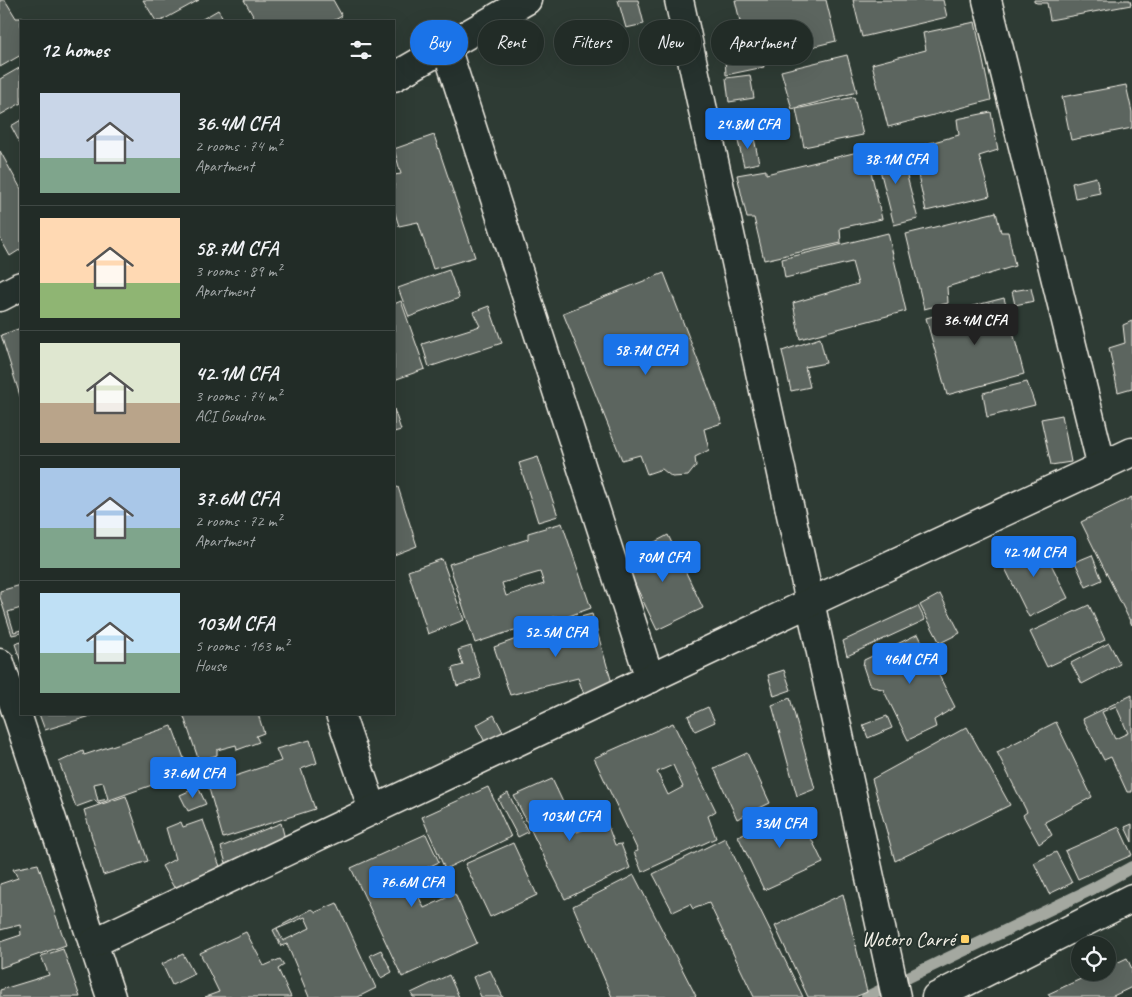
<!DOCTYPE html>
<html lang="en">
<head>
<meta charset="utf-8">
<style>
  :root { --surface:#222c27; --page:#2e3833; --text:#f1f3f6; --muted:#a2a7a7; --line:#3f4844; --accent:#1a73e8 }
  body { margin:0; font-family:Caveat,sans-serif; background:var(--page); color:var(--text); height:100vh; display:flex; flex-direction:column; font-size:19px; white-space:nowrap }
  * { box-sizing:border-box; margin:0 }
  p { font-size:16px; color:var(--muted) }
  .icon { flex:none; width:28px; height:28px; fill:none; stroke:currentColor; stroke-width:2; stroke-linecap:round; stroke-linejoin:round }
  .map { position:relative; flex:1; overflow:hidden }
  .drawer { position:absolute; left:20px; top:20px; width:375px; height:695px; display:flex; flex-direction:column; background:var(--surface); border-radius:0px; box-shadow:0 5px 20px #0002,0 0 0 1px var(--line) }
  .drawer>* { flex:none }
  .hud { position:absolute; left:410px; top:20px; width:475px; height:45px; display:flex; gap:10px }
  .tools { position:absolute; left:1071px; top:936px; display:grid; gap:10px }
  .tools a { display:grid; place-items:center; width:45px; height:45px; border-radius:50%; background:var(--surface); box-shadow:0 5px 20px #0002,0 0 0 1px var(--line); font-size:25px }
  .price { position:absolute; translate:-50% -42px; padding:0 11px; border-radius:5px; background:var(--accent); color:#fff; font-size:16px; line-height:32px; filter:drop-shadow(0 1px 2px #0008) }
  .price::after { content:''; position:absolute; left:50%; top:30px; width:15px; height:11px; margin-left:-8px; background:inherit; clip-path:polygon(0 0,100% 0,50% 100%) }
  .price.active { background:#222; color:#fff }
  ul { padding:0; list-style:none }
  li { display:flex; align-items:center; gap:15px; height:125px; padding:0 20px }
  li+li { border-top:1px solid var(--line) }
  li span { display:grid; place-items:center; flex:none; width:140px; height:100px; border-radius:0px; color:#555 }
  li>.icon { margin-inline-start:auto }
  span .icon { width:60px; height:60px; fill:#fffc; stroke-width:1 }
  li b { font-size:21px }
  h2 { display:flex; justify-content:space-between; align-items:center; height:60px; padding:0 20px; font-size:21px }
  .tag { padding:0 18px; border-radius:22px; background:var(--surface); box-shadow:0 5px 20px #0002,0 0 0 1px var(--line); font-size:18px; line-height:45px }
  .tag.active { background:var(--accent); color:#fff }
  .map>svg:first-child { display:block }
</style>
</head>
<body>
<div class="map">
<svg width="1132" height="997" viewBox="0 0 1132 997">
  <rect width="100%" height="100%" fill="#2e3b34"/>
  <filter id="ink" filterUnits="userSpaceOnUse"><feTurbulence type="fractalNoise" baseFrequency=".02" numOctaves="2"/><feDisplacementMap in="SourceGraphic" scale="10" xChannelSelector="R" yChannelSelector="G"/><feConvolveMatrix kernelMatrix="1 2 1 2 8 2 1 2 1" color-interpolation-filters="sRGB"/></filter>
  <g filter="url(#ink)">
    <g fill="none" stroke-linecap="round" stroke-linejoin="round">
      <!-- stream -->
      <path stroke="#a4a8a0" stroke-width="12" d="M867,997L1092,889L1132,867"/>
    </g>
    <!-- building -->
    <g fill="#5c655e" stroke="#f4f1e8" fill-rule="evenodd">
      <path d="M0,0H5L16,18H24L26,21H21V55L0,67Z"/>
      <path d="M143,0H199L161,21H156Z"/>
      <path d="M244,0H333L342,16L333,21H256Z"/>
      <path d="M618,0H638L644,24L626,28Z"/>
      <path d="M735,0H826L836,41L762,59L764,67L726,75L725,59L747,51Z"/>
      <path d="M853,0H943L947,17L862,37Z"/>
      <path d="M1034,0H1130L1131,5L1050,20L1047,3H1037L1034,2Z"/>
      <path d="M218,10L225,21H199Z"/>
      <path d="M975,22L991,100L888,127L872,64L926,50L923,33Z"/>
      <path d="M847,55L857,92L792,109L781,71Z"/>
      <path d="M21,67V103L0,115V79Z"/>
      <path d="M750,75L754,98L729,102L726,78Z"/>
      <path d="M1126,85L1132,112V128L1071,140L1062,97Z"/>
      <path d="M854,97L863,135L804,147L796,109Z"/>
      <path d="M991,112L998,150L979,156L990,196L926,211L912,148L959,135L957,119Z"/>
      <path d="M21,120V145L11,126Z"/>
      <path d="M753,133L759,163L744,166L737,137Z"/>
      <path d="M434,135L475,257L433,269L418,222L399,226L394,210V175L401,174L394,149Z"/>
      <path d="M899,145L918,219L894,225L875,150Z"/>
      <path d="M866,150L882,219L840,228L841,243L764,260L754,218H747L737,175L766,170V174Z"/>
      <path d="M0,151L21,189V249L10,256L0,238Z"/>
      <path d="M1096,177L1100,193L1075,198L1072,183Z"/>
      <path d="M996,212L1001,232H1008L1015,266L947,287L948,303L924,309L906,234Z"/>
      <path d="M888,233L906,311L800,339L793,303L858,284L852,262L785,278L782,259Z"/>
      <path d="M449,270L459,298L409,317L398,288Z"/>
      <path d="M664,273L722,423L704,429L709,450L695,457L696,466L688,476L672,477L662,469L647,474L640,455L622,460L563,313Z"/>
      <path d="M1031,288L1034,301L1015,305L1012,291Z"/>
      <path d="M1004,298L1024,374L947,395L926,318Z"/>
      <path d="M401,301L425,369L394,380V304Z"/>
      <path d="M489,306L502,343L429,367L422,344L480,326L473,312Z"/>
      <path d="M1132,321V388L1118,392L1109,348L1125,343L1123,325Z"/>
      <path d="M21,328V399L1,335Z"/>
      <path d="M820,338L826,363L805,367L810,387L791,391L782,351Z"/>
      <path d="M1027,382L1035,405L987,417L983,393Z"/>
      <path d="M394,409L401,430L394,432Z"/>
      <path d="M1062,415L1071,462L1051,465L1041,419Z"/>
      <path d="M538,457L558,516L538,522L519,463Z"/>
      <path d="M398,487L417,546L394,555V488Z"/>
      <path d="M1132,497V523L1129,525L1132,532V625L1081,522Z"/>
      <path d="M562,523L591,608L561,619L557,616L475,643L449,564L528,539V533ZM540,572L544,584L506,596L502,583Z"/>
      <path d="M668,535L703,608L657,630L623,559Z"/>
      <path d="M1039,540L1068,598L1029,617L1000,558Z"/>
      <path d="M1092,555L1102,580L1086,587L1075,562Z"/>
      <path d="M442,559L464,620L428,634L408,571Z"/>
      <path d="M21,585V608L8,612L14,632L21,630V633L12,635L0,597V591Z"/>
      <path d="M940,594L960,633L940,643L920,605Z"/>
      <path d="M1089,605L1105,640L1047,667L1030,632Z"/>
      <path d="M918,606L925,620L847,656L843,641Z"/>
      <path d="M592,614L612,683L585,697L578,678L510,695L494,647L533,633L535,629Z"/>
      <path d="M918,634L955,707L934,720L936,727L908,740L883,689L877,688L869,684L863,666L864,660Z"/>
      <path d="M21,642V662L15,644Z"/>
      <path d="M1109,643L1120,664L1082,684L1071,663Z"/>
      <path d="M471,646L481,678L457,686L452,668L463,665L458,650Z"/>
      <path d="M784,670L791,690L774,696L768,675Z"/>
      <path d="M1132,695V792H1127L1111,757L1104,760L1083,719ZM1116,706L1128,733L1115,739L1102,712Z"/>
      <path d="M790,698L815,789L797,796L772,705Z"/>
      <path d="M708,707L715,722L695,731L688,716Z"/>
      <path d="M39,714H94V715L45,730Z"/>
      <path d="M183,714H258L264,733L256,736L259,742L237,750L236,745L217,750V755L199,761Z"/>
      <path d="M494,715L503,732L485,742L476,725Z"/>
      <path d="M887,716L892,728L868,738L863,725Z"/>
      <path d="M1056,722L1092,797L1045,822L1052,835L1039,844L1023,815L1027,812L997,752Z"/>
      <path d="M673,723L716,811L708,816L716,838L642,872L634,852L638,851L594,758ZM673,765L683,787L668,795L657,772Z"/>
      <path d="M172,726L189,772L98,804L95,800L76,807L59,762L83,751L84,755ZM103,782L108,799L98,801L94,784Z"/>
      <path d="M967,727L1010,805L895,861L872,779Z"/>
      <path d="M310,740L317,763L301,769L315,809L223,838L208,785L281,761L276,749Z"/>
      <path d="M747,753L770,803L737,819L714,768Z"/>
      <path d="M552,779L577,832L606,821L615,845L621,844L630,868L565,899L514,796Z"/>
      <path d="M198,787L206,804L188,811L180,795Z"/>
      <path d="M488,787L511,837L445,869L422,817Z"/>
      <path d="M508,793L528,832L518,837L498,799Z"/>
      <path d="M126,796L148,861L103,875L84,810Z"/>
      <path d="M797,809L823,863L764,890L738,836Z"/>
      <path d="M203,820L222,872L177,893L162,866L175,859L166,828L181,822L183,827Z"/>
      <path d="M281,823L285,839L226,863L221,847Z"/>
      <path d="M1132,824V842L1125,827Z"/>
      <path d="M1119,827L1132,855L1078,879L1065,851Z"/>
      <path d="M426,834L439,862L409,876L424,908L455,894L477,943L402,977L351,868Z"/>
      <path d="M725,838L803,997H754L709,903L693,909L690,904L673,912L653,874Z"/>
      <path d="M513,843L537,895L490,917L465,864Z"/>
      <path d="M1056,852L1072,883L1049,894L1034,863Z"/>
      <path d="M38,864L66,945L0,968V942L21,935L20,925L0,930V884L18,878L13,869Z"/>
      <path d="M634,875L696,996L695,997H612L573,906Z"/>
      <path d="M843,894L867,992L855,997H808L775,926Z"/>
      <path d="M337,903L376,988L358,997H309L287,944L281,946L273,930L312,909L316,912ZM305,917L310,928L283,941L277,929Z"/>
      <path d="M246,932L264,966L280,959L284,965L278,969L291,997H205L219,992L200,953Z"/>
      <path d="M63,949L80,997H0V990L49,975L41,956Z"/>
      <path d="M381,950L392,972L381,978L370,955Z"/>
      <path d="M183,954L194,974L172,985L162,964Z"/>
      <path d="M1127,958L1132,969V987L1111,997H1050L1048,994L1096,972H1108V967Z"/>
      <path d="M490,970L503,997H481L473,977Z"/>
      <path d="M449,975L459,997H413L411,993Z"/>
    </g>
    <g fill="none" stroke-linecap="round" stroke-linejoin="round">
      <defs>
        <g id="minor">
          <path d="M679,0L896,997"/>
          <path d="M987,0L1102,467"/>
          <path d="M446,47L650,679"/>
          <path d="M394,77L527,0"/>
          <path d="M0,297L21,286"/>
          <path d="M0,663L111,997"/>
          <path d="M340,714L373,810"/>
          <path d="M93,943L811,602L1132,452"/>
        </g>
        <path id="tertiary" d="M936,997L1132,898"/>
      </defs>
      <!-- minor casing -->
      <use href="#minor" stroke="#f4f1e8" stroke-width="31"/>
      <!-- tertiary casing -->
      <use href="#tertiary" stroke="#f4f1e8" stroke-width="31"/>
      <!-- minor -->
      <use href="#minor" stroke="#26332d" stroke-width="28"/>
      <!-- tertiary -->
      <use href="#tertiary" stroke="#26332d" stroke-width="28"/>
    </g>
  </g>
  <!-- markers -->
  <rect fill="#ffd166" stroke="#26332d" stroke-width="2" x="960" y="934" width="10" height="10" rx="2.5"/>
  <g text-anchor="middle" stroke-width="4" stroke-linejoin="round" paint-order="stroke">
    <!-- poi labels -->
    <g font-size="20" fill="#f4f1e8" stroke="#26332d" text-anchor="end">
      <text x="955" y="946">Wotoro Carré</text>
    </g>
  </g>
</svg>
<div class="tools">
<a><svg class="icon" aria-label="locate" viewBox="0 0 24 24"><circle cx="12" cy="12" r="6"/><path d="M12 2v4M12 18v4M2 12h4M18 12h4"/></svg></a>
</div>
<b class="price" style="left:748px;top:150px">24.8M CFA</b>
<b class="price" style="left:896px;top:185px">38.1M CFA</b>
<b class="price active" style="left:975px;top:346px">36.4M CFA</b>
<b class="price" style="left:646px;top:376px">58.7M CFA</b>
<b class="price" style="left:1034px;top:578px">42.1M CFA</b>
<b class="price" style="left:663px;top:583px">70M CFA</b>
<b class="price" style="left:556px;top:658px">52.5M CFA</b>
<b class="price" style="left:910px;top:685px">46M CFA</b>
<b class="price" style="left:193px;top:799px">37.6M CFA</b>
<b class="price" style="left:570px;top:842px">103M CFA</b>
<b class="price" style="left:780px;top:849px">33M CFA</b>
<b class="price" style="left:412px;top:908px">76.6M CFA</b>
<div class="hud">
<a class="tag active">Buy</a>
<a class="tag">Rent</a>
<a class="tag">Filters</a>
<a class="tag">New</a>
<a class="tag">Apartment</a>
</div>
<section class="drawer">
<h2>12 homes<svg class="icon" aria-label="filters" viewBox="0 0 24 24"><path d="M4 7h16M4 17h16"/><circle cx="9" cy="7" r="2"/><circle cx="15" cy="17" r="2"/></svg></h2>
<ul>
<li><span style="background:linear-gradient(#c9d6e8 65%,#7fa58c 0)"><svg class="icon" aria-label="home" viewBox="0 0 24 24"><path d="M3 11l9-7 9 7M6 9v11h12V9"/></svg></span><div><b>36.4M CFA</b><p>2 rooms · 74 m²</p><p>Apartment</p></div></li>
<li><span style="background:linear-gradient(#ffd9b3 65%,#8fb573 0)"><svg class="icon" aria-label="home" viewBox="0 0 24 24"><path d="M3 11l9-7 9 7M6 9v11h12V9"/></svg></span><div><b>58.7M CFA</b><p>3 rooms · 89 m²</p><p>Apartment</p></div></li>
<li><span style="background:linear-gradient(#dfe7d0 60%,#b9a48a 0)"><svg class="icon" aria-label="home" viewBox="0 0 24 24"><path d="M3 11l9-7 9 7M6 9v11h12V9"/></svg></span><div><b>42.1M CFA</b><p>3 rooms · 74 m²</p><p>ACI Goudron</p></div></li>
<li><span style="background:linear-gradient(#a9c7e8 60%,#7fa58c 0)"><svg class="icon" aria-label="home" viewBox="0 0 24 24"><path d="M3 11l9-7 9 7M6 9v11h12V9"/></svg></span><div><b>37.6M CFA</b><p>2 rooms · 72 m²</p><p>Apartment</p></div></li>
<li><span style="background:linear-gradient(#bfe0f5 60%,#7fa58c 0)"><svg class="icon" aria-label="home" viewBox="0 0 24 24"><path d="M3 11l9-7 9 7M6 9v11h12V9"/></svg></span><div><b>103M CFA</b><p>5 rooms · 163 m²</p><p>House</p></div></li>
</ul>
</section>
</div>
</body>
</html>
